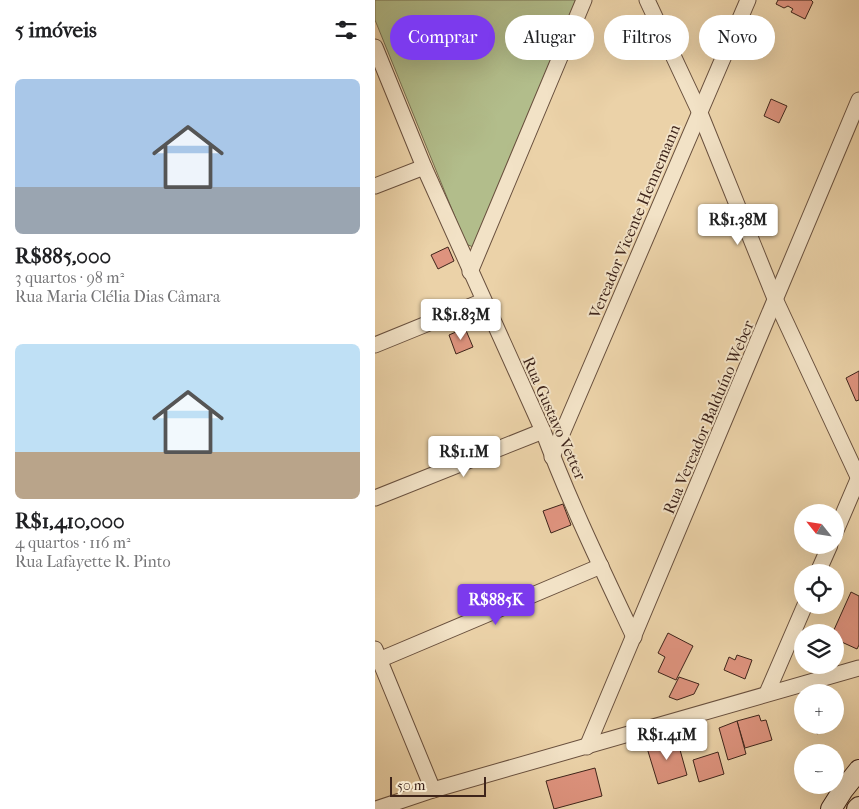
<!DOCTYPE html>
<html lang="pt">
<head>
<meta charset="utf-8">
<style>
  :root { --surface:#fff; --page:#f2f2f2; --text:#202124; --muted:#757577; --accent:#7c3aed }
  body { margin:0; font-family:"IM FELL French Canon",serif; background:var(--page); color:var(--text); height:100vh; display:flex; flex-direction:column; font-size:19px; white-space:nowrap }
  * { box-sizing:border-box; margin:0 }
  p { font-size:16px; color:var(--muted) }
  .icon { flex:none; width:28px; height:28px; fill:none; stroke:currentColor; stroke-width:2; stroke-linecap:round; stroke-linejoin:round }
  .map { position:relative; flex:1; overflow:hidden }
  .details { display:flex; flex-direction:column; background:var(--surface); width:375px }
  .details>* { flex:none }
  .banner { position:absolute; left:15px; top:15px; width:394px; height:45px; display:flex; gap:10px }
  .needle { width:32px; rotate:300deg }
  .fabs { position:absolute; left:419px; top:504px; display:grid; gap:10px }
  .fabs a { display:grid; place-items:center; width:50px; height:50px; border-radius:50%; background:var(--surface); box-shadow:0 5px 20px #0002; font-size:25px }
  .scale { position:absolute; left:15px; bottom:12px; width:96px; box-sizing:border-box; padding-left:5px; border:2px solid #3e241a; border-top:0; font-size:14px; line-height:18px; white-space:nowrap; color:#3e241a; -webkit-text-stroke:4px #f2e2c6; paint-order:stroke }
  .price { position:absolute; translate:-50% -42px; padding:0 11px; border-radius:5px; background:#fff; color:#222; font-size:16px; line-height:32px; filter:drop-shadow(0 1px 2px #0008) }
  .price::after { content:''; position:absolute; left:50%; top:30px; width:15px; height:11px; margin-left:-8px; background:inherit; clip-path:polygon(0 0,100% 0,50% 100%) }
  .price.active { background:var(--accent); color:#fff }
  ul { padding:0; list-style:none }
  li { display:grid; align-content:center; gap:10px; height:265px; padding:0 15px }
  li span { display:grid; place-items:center; height:155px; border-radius:8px; color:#555 }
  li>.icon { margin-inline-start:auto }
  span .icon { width:90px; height:90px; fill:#fffc; stroke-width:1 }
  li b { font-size:21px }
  h2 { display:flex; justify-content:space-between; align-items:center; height:60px; padding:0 15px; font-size:21px }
  .pill { padding:0 18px; border-radius:22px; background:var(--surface); box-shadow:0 5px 20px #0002; font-size:18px; line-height:45px }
  .pill.active { background:var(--accent); color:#fff }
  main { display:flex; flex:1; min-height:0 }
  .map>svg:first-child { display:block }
</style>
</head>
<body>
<main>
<section class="details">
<h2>5 imóveis<svg class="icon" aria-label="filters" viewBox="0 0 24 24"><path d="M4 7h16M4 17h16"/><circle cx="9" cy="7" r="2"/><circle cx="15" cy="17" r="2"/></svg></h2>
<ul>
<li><span style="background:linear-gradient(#a9c7e8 70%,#9aa5b1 0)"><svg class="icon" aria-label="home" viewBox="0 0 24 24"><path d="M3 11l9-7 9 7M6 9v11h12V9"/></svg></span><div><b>R$885,000</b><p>3 quartos · 98 m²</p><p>Rua Maria Clélia Dias Câmara</p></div></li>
<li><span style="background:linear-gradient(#bfe0f5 70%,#b9a48a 0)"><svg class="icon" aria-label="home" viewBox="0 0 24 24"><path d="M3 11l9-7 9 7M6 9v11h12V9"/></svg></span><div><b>R$1,410,000</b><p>4 quartos · 116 m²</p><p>Rua Lafayette R. Pinto</p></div></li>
</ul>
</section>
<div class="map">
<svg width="484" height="809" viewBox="0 0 484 809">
  <rect width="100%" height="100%" fill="#ebd2a8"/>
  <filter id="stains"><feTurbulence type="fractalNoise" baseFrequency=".004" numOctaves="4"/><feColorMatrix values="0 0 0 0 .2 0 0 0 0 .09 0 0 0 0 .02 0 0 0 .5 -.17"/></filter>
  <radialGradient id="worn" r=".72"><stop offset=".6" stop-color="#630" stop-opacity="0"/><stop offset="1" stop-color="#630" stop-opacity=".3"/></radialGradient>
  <!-- green -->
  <path fill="#b2bd8b" stroke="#787052" d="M0,0H204L98,247L91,244L0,20Z"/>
  <!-- building -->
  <g fill="#de937e" stroke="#3e241a">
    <path d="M403,0H436L438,2L430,19L416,12L418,9L413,6L409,8L401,4Z"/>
    <path d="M396,99L412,106L404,123L389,116Z"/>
    <path d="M73,247L79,261L63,269L56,255Z"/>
    <path d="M90,328L98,347L81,354L74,335Z"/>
    <path d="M484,371V400L481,401L471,378Z"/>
    <path d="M188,504L196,525L176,533L168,511Z"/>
    <path d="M476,592L484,596V645L482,649L460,639V632H458Z"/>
    <path d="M293,633L318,646L301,680L283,672L290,657L283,653Z"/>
    <path d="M362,655L377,660L370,679L349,670L354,657L360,660Z"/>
    <path d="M304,677L324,684L319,694L302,700L294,697Z"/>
    <path d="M384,715L386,721L391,720L397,740L370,748L362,721Z"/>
    <path d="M362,721L371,754L353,760L344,728Z"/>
    <path d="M429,725H448L443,734Z"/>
    <path d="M302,739L312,775L283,784L272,748Z"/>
    <path d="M343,752L349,774L324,782L318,760Z"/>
    <path d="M220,768L227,796L179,809L171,781Z"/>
  </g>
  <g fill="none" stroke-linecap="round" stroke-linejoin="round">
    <defs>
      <g id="street">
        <path d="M272,0L325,113L401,301L484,479"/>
        <path d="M0,47L49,167L168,431C194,501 227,569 259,637"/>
        <path d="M0,186L49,167"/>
        <path d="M95,272L209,0"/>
        <path d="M0,345L108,301"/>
        <path d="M177,457L373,0"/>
        <path d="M0,498L168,431"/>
        <path d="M460,533L484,477"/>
        <path d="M443,572L455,545"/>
        <path d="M0,649L58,790"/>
        <path d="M4,660L226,566"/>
        <path d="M392,693L430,605"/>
        <path d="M212,747L484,100"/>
        <path d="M1,809L58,790L484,668"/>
      </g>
      <g id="secondary">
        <path d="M456,809L468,790L484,770"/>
        <path d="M482,809L484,807"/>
      </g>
    </defs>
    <!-- street casing -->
    <use href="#street" stroke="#69503e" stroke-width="17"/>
    <!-- secondary casing -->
    <use href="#secondary" stroke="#3e241a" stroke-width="22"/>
    <!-- street -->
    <use href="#street" stroke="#f2e2c6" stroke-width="15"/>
    <!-- secondary -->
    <use href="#secondary" stroke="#f2e2c6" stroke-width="20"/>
  </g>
  <g text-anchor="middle" stroke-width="4" stroke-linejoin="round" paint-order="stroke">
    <!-- street labels -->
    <g font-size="16" fill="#3e241a" stroke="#f2e2c6">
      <text transform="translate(259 221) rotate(-67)" y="6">Vereador Vicente Hennemann</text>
      <text transform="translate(333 417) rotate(-67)" y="6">Rua Vereador Balduíno Weber</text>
      <text transform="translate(180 418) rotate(66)" y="6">Rua Gustavo Vetter</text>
    </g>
  </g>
  <rect width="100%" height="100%" filter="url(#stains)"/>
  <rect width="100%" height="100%" fill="url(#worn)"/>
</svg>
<div class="fabs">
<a><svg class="needle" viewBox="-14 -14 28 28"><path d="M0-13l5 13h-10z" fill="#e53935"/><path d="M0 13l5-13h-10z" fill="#757577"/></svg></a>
<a><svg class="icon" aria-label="locate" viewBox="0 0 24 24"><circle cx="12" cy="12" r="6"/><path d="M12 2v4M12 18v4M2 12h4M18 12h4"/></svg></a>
<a><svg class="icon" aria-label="layers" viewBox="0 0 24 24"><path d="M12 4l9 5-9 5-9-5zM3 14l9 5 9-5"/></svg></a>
<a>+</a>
<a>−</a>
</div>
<div class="scale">50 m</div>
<b class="price" style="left:363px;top:246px">R$1.38M</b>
<b class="price" style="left:86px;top:341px">R$1.83M</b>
<b class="price" style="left:89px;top:478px">R$1.1M</b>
<b class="price active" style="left:121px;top:626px">R$885K</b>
<b class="price" style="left:292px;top:761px">R$1.41M</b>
<div class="banner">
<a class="pill active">Comprar</a>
<a class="pill">Alugar</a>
<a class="pill">Filtros</a>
<a class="pill">Novo</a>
</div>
</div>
</main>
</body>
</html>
